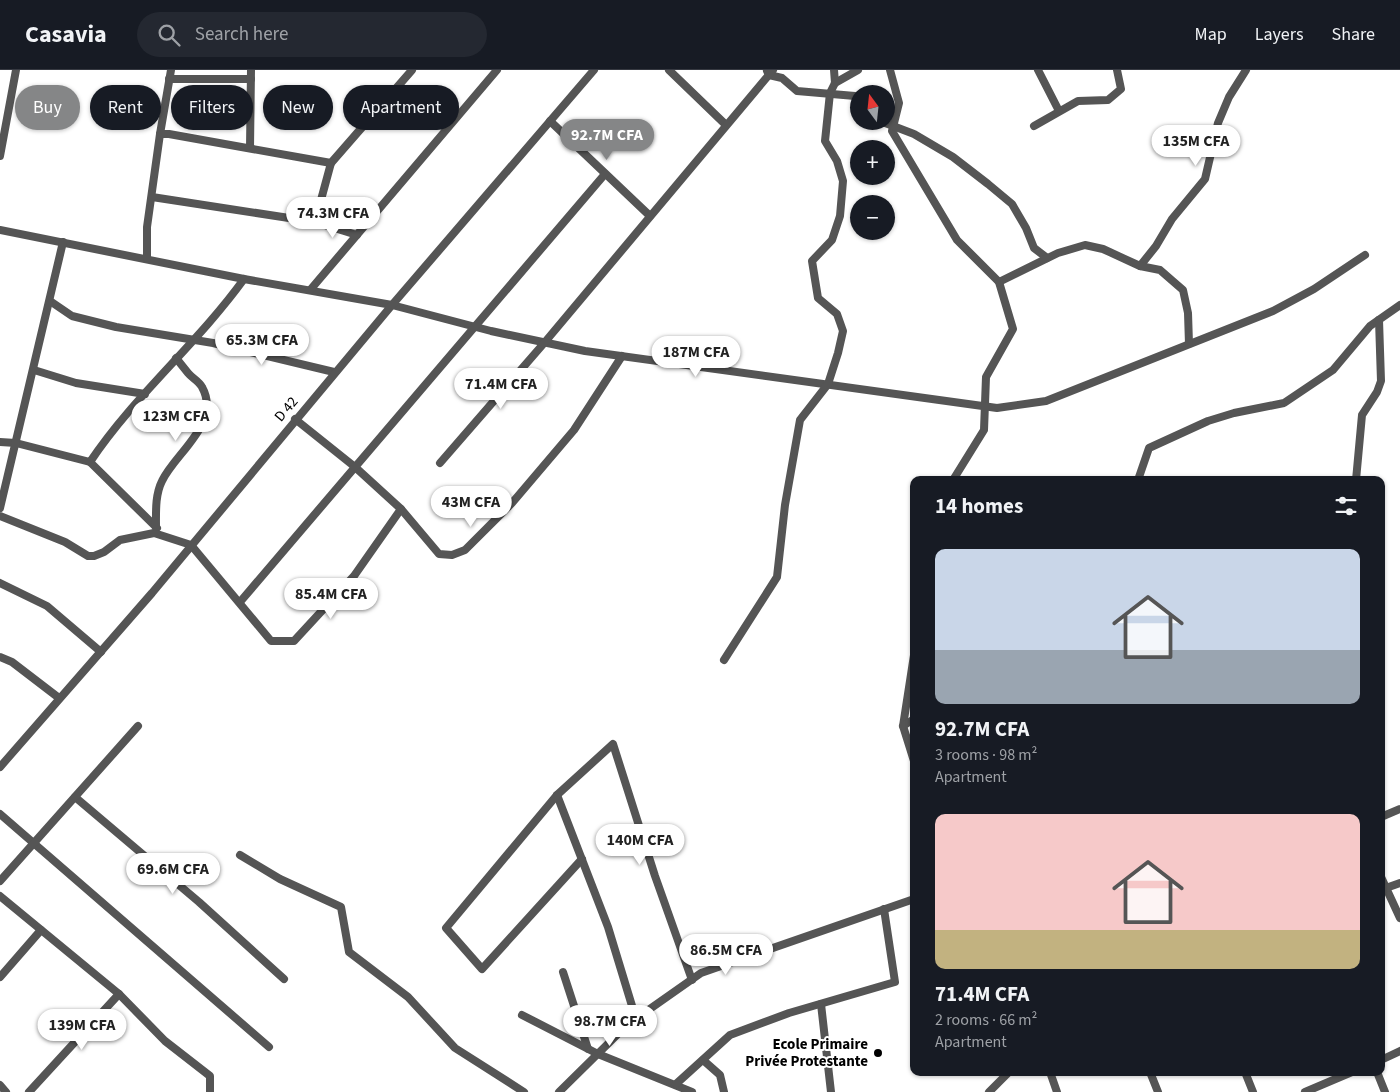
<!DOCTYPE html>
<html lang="en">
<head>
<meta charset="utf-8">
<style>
  :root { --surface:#171b24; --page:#242831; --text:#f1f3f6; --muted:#9ea1a6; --line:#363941; --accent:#858687 }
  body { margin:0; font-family:"Source Sans 3",sans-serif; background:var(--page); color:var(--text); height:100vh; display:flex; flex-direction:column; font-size:19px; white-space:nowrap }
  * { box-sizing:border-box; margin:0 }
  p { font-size:16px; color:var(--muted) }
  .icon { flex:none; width:28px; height:28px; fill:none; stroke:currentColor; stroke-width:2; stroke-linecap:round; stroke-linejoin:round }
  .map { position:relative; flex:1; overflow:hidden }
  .sheet { position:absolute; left:910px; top:406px; width:475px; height:600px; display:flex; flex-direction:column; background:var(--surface); border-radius:10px; box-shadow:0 1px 4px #0004 }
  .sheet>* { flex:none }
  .guide { position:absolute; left:15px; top:15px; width:475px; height:45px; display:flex; gap:10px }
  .needle { width:32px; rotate:345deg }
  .buttons { position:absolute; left:850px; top:15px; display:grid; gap:10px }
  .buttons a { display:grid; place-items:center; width:45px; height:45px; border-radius:50%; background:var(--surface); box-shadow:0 1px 4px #0004; font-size:25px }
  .price { position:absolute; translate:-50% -42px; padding:0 11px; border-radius:18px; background:#fff; color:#222; font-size:16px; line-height:32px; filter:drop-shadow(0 1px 2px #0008) }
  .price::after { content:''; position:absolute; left:50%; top:30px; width:15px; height:11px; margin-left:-8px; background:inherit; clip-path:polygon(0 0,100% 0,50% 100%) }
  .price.selected { background:var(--accent); color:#fff }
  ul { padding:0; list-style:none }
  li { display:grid; align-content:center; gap:10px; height:265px; padding:0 25px }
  li span { display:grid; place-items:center; height:155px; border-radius:10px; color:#555 }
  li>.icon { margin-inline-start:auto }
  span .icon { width:90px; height:90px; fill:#fffc; stroke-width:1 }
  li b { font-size:21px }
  h2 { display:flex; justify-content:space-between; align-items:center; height:60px; padding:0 25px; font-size:21px }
  .tag { padding:0 18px; border-radius:22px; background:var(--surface); box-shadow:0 1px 4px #0004; font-size:18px; line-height:45px }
  .tag.selected { background:var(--accent); color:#fff }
  header { display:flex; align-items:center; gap:30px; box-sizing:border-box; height:70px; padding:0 25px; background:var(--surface); border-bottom:1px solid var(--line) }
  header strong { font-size:24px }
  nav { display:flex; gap:28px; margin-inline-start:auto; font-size:18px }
  .search { width:350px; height:45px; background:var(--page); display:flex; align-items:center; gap:12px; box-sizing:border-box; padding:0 18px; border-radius:28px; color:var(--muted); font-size:19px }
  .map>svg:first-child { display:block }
</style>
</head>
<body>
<header>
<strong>Casavia</strong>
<div class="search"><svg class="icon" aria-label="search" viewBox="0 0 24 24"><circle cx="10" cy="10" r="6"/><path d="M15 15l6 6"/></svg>Search here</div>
<nav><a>Map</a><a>Layers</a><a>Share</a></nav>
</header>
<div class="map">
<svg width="1400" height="1022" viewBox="0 0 1400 1022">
  <rect width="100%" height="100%" fill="#fff"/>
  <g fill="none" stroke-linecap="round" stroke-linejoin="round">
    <!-- minor -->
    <g stroke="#555" stroke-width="8">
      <path d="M669,0L726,55"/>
      <path d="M890,0L899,33L892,61L957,170L999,212L1013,259L986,307L984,360L953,410"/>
      <path d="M1038,0L1059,41"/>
      <path d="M767,1L769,5L782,8L797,21L855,26L859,29"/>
      <path d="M169,9H251"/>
      <path d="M835,13L858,0"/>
      <path d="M550,51L650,146"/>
      <path d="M880,51L914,64L953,87L988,114L1012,134L1026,158L1034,178L1047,188"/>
      <path d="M1034,56L1078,31L1108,30L1121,19L1117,0"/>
      <path d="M160,64L171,0"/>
      <path d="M250,78L251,0"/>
      <path d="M0,86L16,0"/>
      <path d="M152,127L315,152L331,93L412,0"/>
      <path d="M315,152L357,165"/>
      <path d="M0,160L244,209L392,235L491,261L585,281L997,338L1046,331L1273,241L1314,219L1365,185"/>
      <path d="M147,188V157L160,64H169L331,93"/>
      <path d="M1140,196L1156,176L1172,149L1205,109L1218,53L1229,27L1246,0"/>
      <path d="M999,212L1058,183L1085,175L1103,179L1140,196L1160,200L1183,220L1188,243L1189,274"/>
      <path d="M311,219L497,0"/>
      <path d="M50,231L72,246L116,257L213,273L334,302"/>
      <path d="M34,300L76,313L145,324"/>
      <path d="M295,349L355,397L401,439L439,484L452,485L465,480L512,433L574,360L622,286"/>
      <path d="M0,372L16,373L90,392C134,326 197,274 244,209"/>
      <path d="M90,392L157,458"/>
      <path d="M440,393L545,272L773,0"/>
      <path d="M1138,410L1149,378L1208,351L1234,343L1284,333L1333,300L1370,256L1400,235"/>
      <path d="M1356,410L1362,345L1377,322L1381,311L1379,250"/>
      <path d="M0,438L63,172"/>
      <path d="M0,446L65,472L88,486H94L104,482L120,470L154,463L191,475L271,571H294L354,506L401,439"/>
      <path d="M156,457C156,442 155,425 162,411C175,383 222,353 202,317C199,311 192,308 188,303C184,298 180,293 176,288"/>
      <path d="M0,513L47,536L101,582"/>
      <path d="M240,532L605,104"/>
      <path d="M914,585L903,656L914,691"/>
      <path d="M0,587L12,592L59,628"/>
      <path d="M724,590L777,507L785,435L800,350L828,314L838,283L843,261L837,244L818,228L812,191L832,170L840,146L843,111L837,91L825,71L830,23L835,13L834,0"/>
      <path d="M903,656L914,649"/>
      <path d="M0,697L152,523L392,235L594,0"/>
      <path d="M557,725L608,857L636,949"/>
      <path d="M75,727L199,832L284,909"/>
      <path d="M0,744L269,977"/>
      <path d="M1381,747L1400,739"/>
      <path d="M240,785L280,809L341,837L349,882L408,927L455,978L524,1022"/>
      <path d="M582,789L482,899L446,858L557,725L613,674L655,806L692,910"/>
      <path d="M1381,807L1400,848"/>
      <path d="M0,811L138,656"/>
      <path d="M1383,819L1400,813"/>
      <path d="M0,826L119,924L165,971L210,1006V1022"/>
      <path d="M563,902L588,979"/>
      <path d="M0,907L41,860"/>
      <path d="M821,934L831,1022"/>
      <path d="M522,945L598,984L692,1022"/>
      <path d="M703,990L720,1005L724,1022"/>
      <path d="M1381,990L1400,981"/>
      <path d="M1050,1002L1057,1022"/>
      <path d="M1150,1002L1158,1022"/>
      <path d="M1245,1002L1253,1022"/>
      <path d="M1377,1002L1385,1022"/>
      <path d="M676,1014L730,965L789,943L895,912L884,839"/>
      <path d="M0,1015L6,1022"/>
      <path d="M29,1022L119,924"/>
      <path d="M559,1022L627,955L701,903L914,829"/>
      <path d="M989,1022L1009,1002"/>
      <path d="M1305,1022L1352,1002"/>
    </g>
  </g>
  <!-- markers -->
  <circle fill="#000" stroke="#fff" stroke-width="2" cx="878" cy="983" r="5"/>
  <g text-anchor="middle" stroke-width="4" stroke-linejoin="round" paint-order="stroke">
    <!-- street labels -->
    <g font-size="15" fill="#000" stroke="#fff">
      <text transform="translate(286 339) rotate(-50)" y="5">D 42</text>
    </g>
    <!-- poi labels -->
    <g font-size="15" font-weight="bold" fill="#000" stroke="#fff" text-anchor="end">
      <text x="868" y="979">Ecole Primaire<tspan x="868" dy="17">Privée Protestante</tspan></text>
    </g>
  </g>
</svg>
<div class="buttons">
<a><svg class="needle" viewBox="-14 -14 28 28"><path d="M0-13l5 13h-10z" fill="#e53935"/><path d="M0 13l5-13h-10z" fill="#9ea1a6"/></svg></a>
<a>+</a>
<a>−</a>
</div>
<b class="price selected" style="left:607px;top:91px">92.7M CFA</b>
<b class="price" style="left:1196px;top:97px">135M CFA</b>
<b class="price" style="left:333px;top:169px">74.3M CFA</b>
<b class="price" style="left:262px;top:296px">65.3M CFA</b>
<b class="price" style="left:696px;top:308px">187M CFA</b>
<b class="price" style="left:501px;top:340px">71.4M CFA</b>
<b class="price" style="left:176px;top:372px">123M CFA</b>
<b class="price" style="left:471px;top:458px">43M CFA</b>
<b class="price" style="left:331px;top:550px">85.4M CFA</b>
<b class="price" style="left:640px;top:796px">140M CFA</b>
<b class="price" style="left:173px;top:825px">69.6M CFA</b>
<b class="price" style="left:726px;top:906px">86.5M CFA</b>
<b class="price" style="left:610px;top:977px">98.7M CFA</b>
<b class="price" style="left:82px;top:981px">139M CFA</b>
<div class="guide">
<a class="tag selected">Buy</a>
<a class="tag">Rent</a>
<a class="tag">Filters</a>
<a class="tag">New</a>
<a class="tag">Apartment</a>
</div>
<section class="sheet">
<h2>14 homes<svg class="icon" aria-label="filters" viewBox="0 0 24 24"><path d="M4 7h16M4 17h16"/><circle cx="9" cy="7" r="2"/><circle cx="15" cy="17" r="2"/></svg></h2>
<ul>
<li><span style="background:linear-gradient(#c9d6e8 65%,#9aa5b1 0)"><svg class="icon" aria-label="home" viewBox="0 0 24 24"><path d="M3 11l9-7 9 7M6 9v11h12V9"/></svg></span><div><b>92.7M CFA</b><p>3 rooms · 98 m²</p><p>Apartment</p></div></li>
<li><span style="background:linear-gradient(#f6c9c9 75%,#c2b280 0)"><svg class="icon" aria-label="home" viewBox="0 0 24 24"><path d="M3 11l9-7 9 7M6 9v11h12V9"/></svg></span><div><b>71.4M CFA</b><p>2 rooms · 66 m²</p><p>Apartment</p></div></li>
</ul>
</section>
</div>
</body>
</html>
